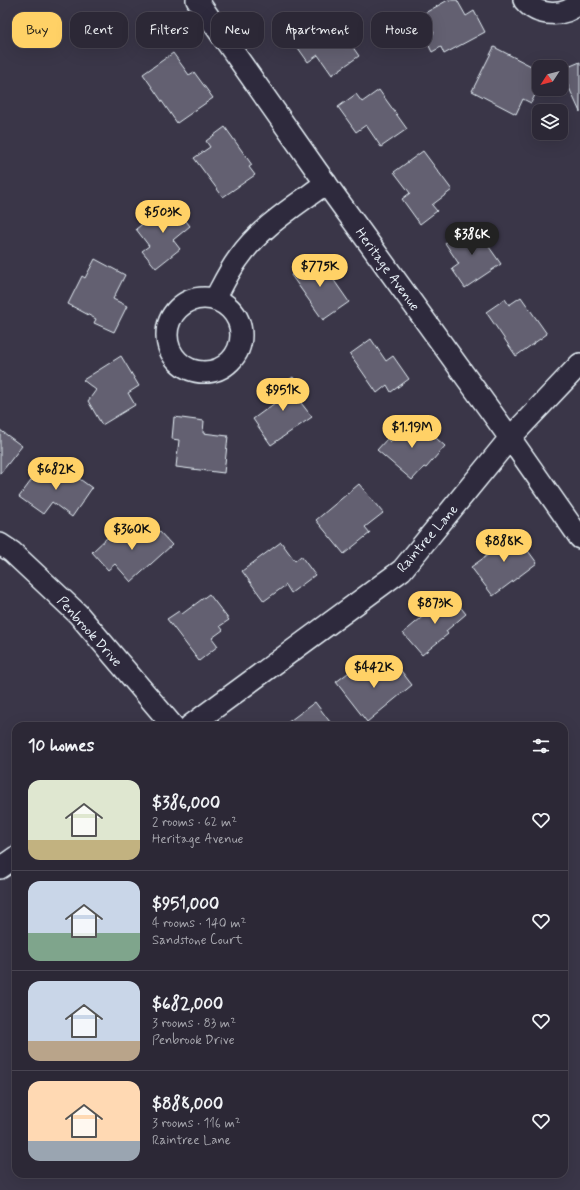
<!DOCTYPE html>
<html lang="en">
<head>
<meta charset="utf-8">
<style>
  :root { --surface:#2c2836; --page:#34303e; --text:#f1f3f6; --muted:#a6a6ad; --line:#484451; --accent:#ffd166 }
  body { margin:0; font-family:Mynerve,sans-serif; background:var(--page); color:var(--text); height:100vh; display:flex; flex-direction:column; font-size:15px; white-space:nowrap }
  * { box-sizing:border-box; margin:0 }
  p { font-size:13px; color:var(--muted) }
  .icon { flex:none; width:22px; height:22px; fill:none; stroke:currentColor; stroke-width:2; stroke-linecap:round; stroke-linejoin:round }
  .map { position:relative; flex:1; overflow:hidden }
  .details { position:absolute; left:12px; top:722px; width:556px; height:456px; display:flex; flex-direction:column; background:var(--surface); border-radius:12px; box-shadow:0 4px 16px #0002,0 0 0 1px var(--line) }
  .details>* { flex:none }
  .guide { position:absolute; left:12px; top:12px; width:556px; height:36px; display:flex; gap:8px }
  .needle { width:26px; rotate:234deg }
  .tools { position:absolute; left:532px; top:60px; display:grid; gap:8px }
  .tools a { display:grid; place-items:center; width:36px; height:36px; border-radius:8px; background:var(--surface); box-shadow:0 4px 16px #0002,0 0 0 1px var(--line); font-size:20px }
  .price { position:absolute; translate:-50% -34px; padding:0 9px; border-radius:14px; background:var(--accent); color:#111; font-size:13px; line-height:26px; filter:drop-shadow(0 1px 2px #0008) }
  .price::after { content:''; position:absolute; left:50%; top:24px; width:12px; height:9px; margin-left:-6px; background:inherit; clip-path:polygon(0 0,100% 0,50% 100%) }
  .price.current { background:#222; color:#fff }
  ul { padding:0; list-style:none }
  li { display:flex; align-items:center; gap:12px; height:100px; padding:0 16px }
  li+li { border-top:1px solid var(--line) }
  li span { display:grid; place-items:center; flex:none; width:112px; height:80px; border-radius:12px; color:#555 }
  li>.icon { margin-inline-start:auto }
  span .icon { width:48px; height:48px; fill:#fffc; stroke-width:1 }
  li b { font-size:17px }
  h2 { display:flex; justify-content:space-between; align-items:center; height:48px; padding:0 16px; font-size:17px }
  .pill { padding:0 14px; border-radius:12px; background:var(--surface); box-shadow:0 4px 16px #0002,0 0 0 1px var(--line); font-size:14px; line-height:36px }
  .pill.current { background:var(--accent); color:#111 }
  .map>svg:first-child { display:block }
</style>
</head>
<body>
<div class="map">
<svg width="580" height="1190" viewBox="0 0 580 1190">
  <rect width="100%" height="100%" fill="#3a3648"/>
  <filter id="ink" filterUnits="userSpaceOnUse"><feTurbulence type="fractalNoise" baseFrequency=".025" numOctaves="2"/><feDisplacementMap in="SourceGraphic" scale="8" xChannelSelector="R" yChannelSelector="G"/><feConvolveMatrix kernelMatrix="1 2 1 2 8 2 1 2 1" color-interpolation-filters="sRGB"/></filter>
  <g filter="url(#ink)">
    <!-- building -->
    <g fill="#636171" stroke="#e8f1f8">
      <path d="M448,0H457L466,16L474,11L485,32L444,54L441,47L432,52L425,38L434,33L423,14Z"/>
      <path d="M334,20L359,56L332,75L318,55L308,62L291,38L308,26L313,34Z"/>
      <path d="M494,47L539,70V87L531,103L523,99L516,114L472,91Z"/>
      <path d="M173,53L189,75L194,72L213,98L177,123L143,74Z"/>
      <path d="M580,62V112L561,70Z"/>
      <path d="M379,90L407,129L381,147L366,125L356,132L338,107L356,94L362,102Z"/>
      <path d="M225,127L252,165L249,167L255,175L223,197L194,158L210,147L206,141Z"/>
      <path d="M423,151L452,190L432,205L437,211L420,224L402,199L410,193L394,172Z"/>
      <path d="M171,202L190,226L173,240L180,249L156,268L142,251L149,246L136,229Z"/>
      <path d="M473,224L501,264L465,288L452,269L459,264L445,243Z"/>
      <path d="M317,256L349,302L323,320L291,275Z"/>
      <path d="M95,259L125,275L113,299L127,306L114,332L94,323L96,319L68,304L82,276L85,278Z"/>
      <path d="M521,297L547,334L516,356L486,312L505,299L509,305Z"/>
      <path d="M371,339L386,361L393,356L409,379L391,392L387,385L377,393L350,354Z"/>
      <path d="M121,356L139,386L128,393L135,405L102,425L88,401L96,390L83,380Z"/>
      <path d="M293,377L304,394L298,399L312,417L271,445L253,419L275,403L269,394Z"/>
      <path d="M174,417L204,421L203,433L228,436L224,473L176,467L179,440L172,439Z"/>
      <path d="M412,417L445,446L426,468L424,467L412,480L377,450L387,439L390,442Z"/>
      <path d="M0,430L22,446L0,474Z"/>
      <path d="M55,461L92,488L72,517L52,502L43,514L19,497L36,474L42,479Z"/>
      <path d="M359,484L383,513L365,527L370,533L344,554L316,520Z"/>
      <path d="M133,521L149,539L159,531L172,545L131,582L115,564L108,570L92,552L108,537L112,541Z"/>
      <path d="M512,529L537,563L493,596L471,567L492,552L488,547Z"/>
      <path d="M281,542L295,561L301,556L315,575L291,593L286,585L264,601L242,571Z"/>
      <path d="M209,594L229,620L220,626L223,630L212,638L218,646L199,661L167,619L179,611L182,614Z"/>
      <path d="M450,594L466,614L446,631L448,634L422,655L403,633Z"/>
      <path d="M395,663L412,685L367,722L336,682L360,664L369,676L383,666L386,670Z"/>
      <path d="M315,702L333,726H283Z"/>
    </g>
    <g fill="none" stroke-linecap="round" stroke-linejoin="round">
      <defs>
        <g id="minor">
          <path d="M197,0L317,171L510,438L580,538"/>
          <path d="M524,0C538,17 565,18 580,2"/>
          <circle cx="204" cy="335" r="37"/>
          <path d="M215,299C222,286 229,271 238,259C260,227 295,206 326,183"/>
          <path d="M0,544L12,552L78,614L173,726"/>
          <path d="M190,726L402,570L510,438L580,364"/>
          <path d="M0,868L16,857"/>
        </g>
      </defs>
      <!-- minor casing -->
      <use href="#minor" stroke="#e8f1f8" stroke-width="24"/>
      <!-- minor -->
      <use href="#minor" stroke="#2f2a3d" stroke-width="21"/>
    </g>
  </g>
  <g text-anchor="middle" stroke-width="3.5" stroke-linejoin="round" paint-order="stroke">
    <!-- street labels -->
    <g font-size="14" fill="#e8f1f8" stroke="#2f2a3d">
      <text transform="translate(388 269) rotate(54)" y="5">Heritage Avenue</text>
      <text transform="translate(427 538) rotate(-49)" y="5">Raintree Lane</text>
      <text transform="translate(90 631) rotate(48)" y="5">Penbrook Drive</text>
    </g>
  </g>
</svg>
<div class="tools">
<a><svg class="needle" viewBox="-14 -14 28 28"><path d="M0-13l5 13h-10z" fill="#e53935"/><path d="M0 13l5-13h-10z" fill="#a6a6ad"/></svg></a>
<a><svg class="icon" aria-label="layers" viewBox="0 0 24 24"><path d="M12 4l9 5-9 5-9-5zM3 14l9 5 9-5"/></svg></a>
</div>
<b class="price" style="left:163px;top:234px">$503K</b>
<b class="price current" style="left:472px;top:256px">$386K</b>
<b class="price" style="left:320px;top:288px">$775K</b>
<b class="price" style="left:283px;top:412px">$951K</b>
<b class="price" style="left:412px;top:449px">$1.19M</b>
<b class="price" style="left:56px;top:491px">$682K</b>
<b class="price" style="left:132px;top:551px">$360K</b>
<b class="price" style="left:504px;top:563px">$888K</b>
<b class="price" style="left:435px;top:625px">$873K</b>
<b class="price" style="left:374px;top:689px">$442K</b>
<div class="guide">
<a class="pill current">Buy</a>
<a class="pill">Rent</a>
<a class="pill">Filters</a>
<a class="pill">New</a>
<a class="pill">Apartment</a>
<a class="pill">House</a>
</div>
<section class="details">
<h2>10 homes<svg class="icon" aria-label="filters" viewBox="0 0 24 24"><path d="M4 7h16M4 17h16"/><circle cx="9" cy="7" r="2"/><circle cx="15" cy="17" r="2"/></svg></h2>
<ul>
<li><span style="background:linear-gradient(#dfe7d0 75%,#c2b280 0)"><svg class="icon" aria-label="home" viewBox="0 0 24 24"><path d="M3 11l9-7 9 7M6 9v11h12V9"/></svg></span><div><b>$386,000</b><p>2 rooms · 62 m²</p><p>Heritage Avenue</p></div><svg class="icon" aria-label="heart" viewBox="0 0 24 24"><path d="M12 20l-8-8c-3-5 5-10 8-4 3-6 11-1 8 4z"/></svg></li>
<li><span style="background:linear-gradient(#c9d6e8 65%,#7fa58c 0)"><svg class="icon" aria-label="home" viewBox="0 0 24 24"><path d="M3 11l9-7 9 7M6 9v11h12V9"/></svg></span><div><b>$951,000</b><p>4 rooms · 140 m²</p><p>Sandstone Court</p></div><svg class="icon" aria-label="heart" viewBox="0 0 24 24"><path d="M12 20l-8-8c-3-5 5-10 8-4 3-6 11-1 8 4z"/></svg></li>
<li><span style="background:linear-gradient(#c9d6e8 75%,#b9a48a 0)"><svg class="icon" aria-label="home" viewBox="0 0 24 24"><path d="M3 11l9-7 9 7M6 9v11h12V9"/></svg></span><div><b>$682,000</b><p>3 rooms · 83 m²</p><p>Penbrook Drive</p></div><svg class="icon" aria-label="heart" viewBox="0 0 24 24"><path d="M12 20l-8-8c-3-5 5-10 8-4 3-6 11-1 8 4z"/></svg></li>
<li><span style="background:linear-gradient(#ffd9b3 75%,#9aa5b1 0)"><svg class="icon" aria-label="home" viewBox="0 0 24 24"><path d="M3 11l9-7 9 7M6 9v11h12V9"/></svg></span><div><b>$888,000</b><p>3 rooms · 116 m²</p><p>Raintree Lane</p></div><svg class="icon" aria-label="heart" viewBox="0 0 24 24"><path d="M12 20l-8-8c-3-5 5-10 8-4 3-6 11-1 8 4z"/></svg></li>
</ul>
</section>
</div>
</body>
</html>
